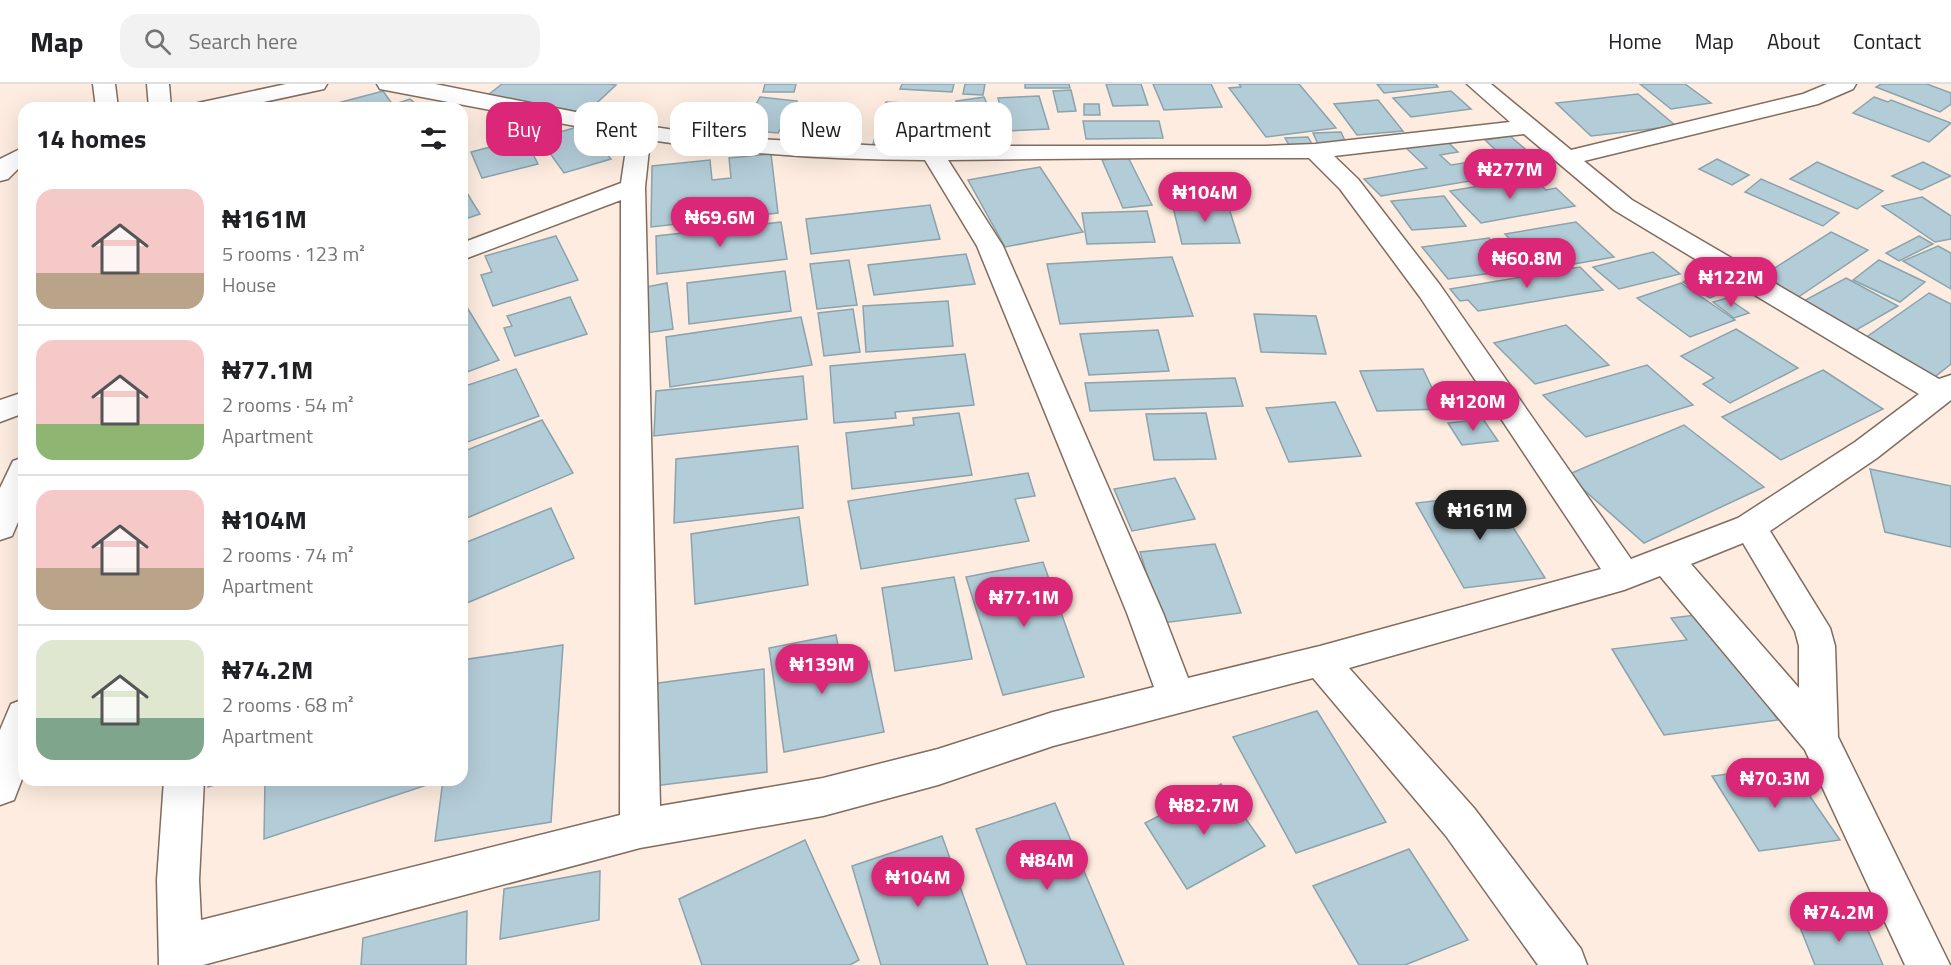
<!DOCTYPE html>
<html lang="en">
<head>
<meta charset="utf-8">
<style>
  :root { --surface:#fff; --page:#f2f2f2; --text:#202124; --muted:#757577; --line:#e0e0e0; --accent:#db2777 }
  body { margin:0; font-family:"Titillium Web",sans-serif; background:var(--page); color:var(--text); height:100vh; display:flex; flex-direction:column; font-size:22px; white-space:nowrap }
  * { box-sizing:border-box; margin:0 }
  p { font-size:20px; color:var(--muted) }
  .icon { flex:none; width:33px; height:33px; fill:none; stroke:currentColor; stroke-width:2; stroke-linecap:round; stroke-linejoin:round }
  .map { position:relative; flex:1; overflow:hidden }
  .drawer { position:absolute; left:18px; top:18px; width:450px; height:684px; display:flex; flex-direction:column; background:var(--surface); border-radius:18px; box-shadow:0 6px 24px #0002 }
  .drawer>* { flex:none }
  .banner { position:absolute; left:486px; top:18px; width:570px; height:54px; display:flex; gap:12px }
  .price { position:absolute; translate:-50% -51px; padding:0 14px; border-radius:21px; background:var(--accent); color:#fff; font-size:20px; line-height:39px; filter:drop-shadow(0 2px 3px #0008) }
  .price::after { content:''; position:absolute; left:50%; top:36px; width:18px; height:14px; margin-left:-9px; background:inherit; clip-path:polygon(0 0,100% 0,50% 100%) }
  .price.active { background:#222; color:#fff }
  ul { padding:0; list-style:none }
  li { display:flex; align-items:center; gap:18px; height:150px; padding:0 18px }
  li+li { border-top:2px solid var(--line) }
  li span { display:grid; place-items:center; flex:none; width:168px; height:120px; border-radius:18px; color:#555 }
  li>.icon { margin-inline-start:auto }
  span .icon { width:72px; height:72px; fill:#fffc; stroke-width:1 }
  li b { font-size:26px }
  h2 { display:flex; justify-content:space-between; align-items:center; height:72px; padding:0 18px; font-size:26px }
  .tag { padding:0 21px; border-radius:18px; background:var(--surface); box-shadow:0 6px 24px #0002; font-size:21px; line-height:54px }
  .tag.active { background:var(--accent); color:#fff }
  header { display:flex; align-items:center; gap:36px; box-sizing:border-box; height:84px; padding:0 30px; background:var(--surface); border-bottom:2px solid var(--line) }
  header strong { font-size:28px }
  nav { display:flex; gap:33px; margin-inline-start:auto; font-size:21px }
  .search { width:420px; height:54px; background:var(--page); display:flex; align-items:center; gap:15px; box-sizing:border-box; padding:0 21px; border-radius:18px; color:var(--muted); font-size:22px }
  .map>svg:first-child { display:block }
</style>
</head>
<body>
<header>
<strong>Map</strong>
<div class="search"><svg class="icon" aria-label="search" viewBox="0 0 24 24"><circle cx="10" cy="10" r="6"/><path d="M15 15l6 6"/></svg>Search here</div>
<nav><a>Home</a><a>Map</a><a>About</a><a>Contact</a></nav>
</header>
<div class="map">
<svg width="1951" height="881" viewBox="0 0 1951 881">
  <rect width="100%" height="100%" fill="#fdecdf"/>
  <!-- building -->
  <g fill="#b3cdd8" stroke="#8aa3ad" stroke-width="1.5">
    <path d="M502,0H609L616,1L586,29L488,11Z"/>
    <path d="M765,0H796L794,8H763Z"/>
    <path d="M902,0H954L952,8L900,5Z"/>
    <path d="M965,0H985L983,11L963,10Z"/>
    <path d="M1025,0H1069L1070,4H1025Z"/>
    <path d="M1106,0H1141L1148,21L1113,22Z"/>
    <path d="M1153,0H1211L1222,23L1164,26Z"/>
    <path d="M1239,0H1299L1336,44L1266,53L1229,4L1241,3Z"/>
    <path d="M1377,0H1436L1438,3L1384,9Z"/>
    <path d="M1640,0H1685L1711,19L1671,25Z"/>
    <path d="M1881,0H1927L1951,9V20L1940,28L1876,3Z"/>
    <path d="M1071,6L1076,27L1058,28L1053,7Z"/>
    <path d="M383,7L395,24H337L334,20Z"/>
    <path d="M1451,7L1471,25L1411,33L1393,14Z"/>
    <path d="M1638,10L1676,42L1591,52L1556,19Z"/>
    <path d="M1039,12L1049,45L1006,47L998,14Z"/>
    <path d="M760,13L797,17L778,49L758,47L764,37L747,36Z"/>
    <path d="M984,13L997,42L968,45L956,17Z"/>
    <path d="M1874,13L1888,18L1891,16L1951,39L1929,58L1853,29Z"/>
    <path d="M410,15L416,20L404,24L398,19Z"/>
    <path d="M1378,16L1403,47L1357,51L1334,20Z"/>
    <path d="M886,18L920,20L909,62L873,60Z"/>
    <path d="M1084,20H1099L1100,31H1084Z"/>
    <path d="M1083,37H1159L1163,54L1086,55Z"/>
    <path d="M584,41L611,75L564,89L539,54Z"/>
    <path d="M940,47L999,48V63L938,62Z"/>
    <path d="M1341,48L1346,59L1318,60L1313,49Z"/>
    <path d="M1510,52L1547,84L1381,112L1364,95L1427,84L1404,62L1445,55L1458,68L1440,71L1451,81L1503,73L1485,56Z"/>
    <path d="M1308,53L1312,60L1289,61L1285,54Z"/>
    <path d="M525,54L538,80L482,94L471,68Z"/>
    <path d="M771,70L778,129L651,143L652,82L710,76L712,96L731,94L729,74Z"/>
    <path d="M1128,73L1152,121L1123,124L1102,76Z"/>
    <path d="M1717,75L1749,91L1732,101L1699,85Z"/>
    <path d="M1817,78L1883,107L1857,125L1790,95Z"/>
    <path d="M1923,78L1951,92L1921,106L1892,92Z"/>
    <path d="M1040,83L1083,148L1005,163L968,96Z"/>
    <path d="M1532,93L1546,106L1556,104L1575,122L1481,139L1450,107Z"/>
    <path d="M1761,95L1839,129L1823,142L1745,108Z"/>
    <path d="M462,101L480,130L462,136Z"/>
    <path d="M1444,112L1466,142L1412,146L1391,117Z"/>
    <path d="M1922,113L1951,132V155L1935,158L1882,122Z"/>
    <path d="M1227,118L1240,159L1182,160L1172,119Z"/>
    <path d="M930,121L940,155L811,170L806,135Z"/>
    <path d="M1147,127L1155,158L1087,160L1082,129Z"/>
    <path d="M781,138L787,175L657,190L656,152Z"/>
    <path d="M1576,138L1614,173L1540,186L1505,150Z"/>
    <path d="M1831,148L1868,166L1794,216L1756,196Z"/>
    <path d="M556,152L578,196L493,222L481,191L492,188L485,172Z"/>
    <path d="M1919,152L1933,160L1899,177L1886,169Z"/>
    <path d="M1489,154L1516,186L1448,195L1422,163Z"/>
    <path d="M1938,162L1951,169V205L1903,177Z"/>
    <path d="M1653,168L1680,190L1619,205L1593,183Z"/>
    <path d="M966,170L975,200L874,211L868,181Z"/>
    <path d="M1172,173L1193,232L1060,240L1047,180Z"/>
    <path d="M849,176L857,221L817,225L810,180Z"/>
    <path d="M1879,176L1925,198L1900,218L1853,196Z"/>
    <path d="M1580,183L1603,206L1478,227L1468,216L1460,217L1450,205Z"/>
    <path d="M785,187L791,227L689,240L687,199Z"/>
    <path d="M1695,191L1723,208L1710,214L1683,198Z"/>
    <path d="M1846,194L1898,222L1851,249L1800,219Z"/>
    <path d="M667,199L673,245L646,249L641,204Z"/>
    <path d="M1681,199L1735,236L1690,253L1637,214Z"/>
    <path d="M1929,209L1951,220V280L1932,295L1861,257Z"/>
    <path d="M570,213L587,250L515,272L504,244L512,242L507,232Z"/>
    <path d="M1727,214L1749,229L1734,234L1713,218Z"/>
    <path d="M462,215L499,276L462,290Z"/>
    <path d="M948,217L953,262L866,268L863,222Z"/>
    <path d="M853,225L860,268L824,272L818,229Z"/>
    <path d="M1254,230L1316,232L1326,270L1261,268Z"/>
    <path d="M801,233L812,281L670,303L666,253Z"/>
    <path d="M1566,241L1609,281L1535,300L1494,259Z"/>
    <path d="M1736,245L1798,284L1730,319L1703,300L1714,294L1681,272Z"/>
    <path d="M1158,246L1169,287L1089,291L1080,250Z"/>
    <path d="M965,270L974,321L895,328L896,334L834,339L830,282Z"/>
    <path d="M1647,281L1693,321L1586,353L1543,311Z"/>
    <path d="M516,285L539,332L462,360V303Z"/>
    <path d="M1423,285L1442,325L1377,327L1360,287Z"/>
    <path d="M1823,286L1883,325L1781,376L1722,333Z"/>
    <path d="M803,292L807,335L654,352L656,307Z"/>
    <path d="M1235,294L1243,322L1090,327L1085,299Z"/>
    <path d="M1335,318L1361,372L1289,378L1266,324Z"/>
    <path d="M959,329L972,391L852,405L846,349L914,341L913,334Z"/>
    <path d="M1206,329L1216,375L1154,376L1146,330Z"/>
    <path d="M1483,335L1498,357L1462,361L1448,339Z"/>
    <path d="M542,336L573,389L462,436V368Z"/>
    <path d="M1684,341L1764,403L1644,459L1567,391Z"/>
    <path d="M798,362L803,424L674,439L676,375Z"/>
    <path d="M1870,385L1951,402V463L1885,448Z"/>
    <path d="M1028,389L1035,412L1015,415L1029,457L861,485L848,417Z"/>
    <path d="M1175,394L1195,435L1132,447L1114,405Z"/>
    <path d="M1492,410L1545,494L1464,504L1416,419Z"/>
    <path d="M551,424L574,474L462,521V460Z"/>
    <path d="M799,433L808,501L695,520L691,450Z"/>
    <path d="M1215,460L1241,529L1162,539L1140,468Z"/>
    <path d="M1043,478L1084,593L1003,611L966,493Z"/>
    <path d="M954,493L972,575L895,587L882,504Z"/>
    <path d="M1704,530L1778,636L1664,651L1612,565L1687,556L1671,534Z"/>
    <path d="M836,551L842,582L869,577L884,648L784,668L769,564Z"/>
    <path d="M563,561L551,738L435,757L443,696H462V576Z"/>
    <path d="M764,585L767,688L646,703L651,600Z"/>
    <path d="M1317,627L1386,738L1296,769L1233,653Z"/>
    <path d="M1789,682L1840,756L1759,767L1712,692Z"/>
    <path d="M209,696H232L208,703Z"/>
    <path d="M265,696H439V697L264,755Z"/>
    <path d="M1221,700L1265,762L1187,805L1145,739Z"/>
    <path d="M1055,719L1124,881H1027L976,745Z"/>
    <path d="M942,752L988,881H881L852,782Z"/>
    <path d="M805,756L859,876L850,881H702L679,815Z"/>
    <path d="M1409,765L1468,856L1405,881H1359L1313,802Z"/>
    <path d="M600,787L599,836L500,855L504,805Z"/>
    <path d="M467,827L466,881H361L363,854Z"/>
    <path d="M1796,833L1865,840L1883,881H1815Z"/>
  </g>
  <g fill="none" stroke-linecap="round" stroke-linejoin="round">
    <defs>
      <g id="minor">
        <path d="M286,0H327L324,5L236,24H195L198,19Z"/>
        <path d="M377,0H435L640,41L723,53L883,62H1266L1315,60L1510,38L1467,0H1491L1571,66L1803,10L1827,0H1856L1853,5L1818,20L1584,77L1632,116L1939,295L1951,291V316L1877,374L1770,447L1830,544L1835,562L1838,653L1950,881H1905L1805,666L1660,492L1624,506L1349,584L1474,724L1581,865L1587,881H1538L1446,752L1313,594L1053,662L938,701L823,732L640,764L203,881H159L157,796L164,696H204L199,796L201,836L620,731L621,116L462,176V159L621,99L628,52L380,5ZM1524,50L1614,126L1919,310L1855,358L1738,434L1631,475L1440,201L1358,95L1334,72ZM650,56C741,70 833,76 925,76L977,162L1127,529L1154,603L1053,628L938,665L823,694L660,722L645,103ZM1149,74H1309L1340,105L1420,213L1601,485L1320,562L1188,594L1163,529L1003,162L948,76ZM1743,459L1795,547L1799,562V604L1691,480Z"/>
        <path d="M24,63V79L8,95L0,97V75Z"/>
        <path d="M24,308V329L0,338V316Z"/>
      </g>
      <g id="secondary">
        <path d="M93,0H115L118,24H96Z"/>
        <path d="M147,0H169L171,24H149Z"/>
        <path d="M24,373V424L12,452L0,456V404L13,377Z"/>
        <path d="M24,615V690L14,716L0,721V646L11,620Z"/>
      </g>
    </defs>
    <!-- minor casing -->
    <use href="#minor" stroke="#806d5f" stroke-width="3"/>
    <!-- secondary casing -->
    <use href="#secondary" stroke="#806d5f" stroke-width="3"/>
    <!-- minor -->
    <use href="#minor" fill="#fff" fill-rule="evenodd"/>
    <!-- secondary -->
    <use href="#secondary" fill="#fff" fill-rule="evenodd"/>
  </g>
</svg>
<b class="price" style="left:1510px;top:116px">₦277M</b>
<b class="price" style="left:1205px;top:139px">₦104M</b>
<b class="price" style="left:720px;top:164px">₦69.6M</b>
<b class="price" style="left:1527px;top:205px">₦60.8M</b>
<b class="price" style="left:1731px;top:224px">₦122M</b>
<b class="price" style="left:1473px;top:348px">₦120M</b>
<b class="price active" style="left:1480px;top:457px">₦161M</b>
<b class="price" style="left:1024px;top:544px">₦77.1M</b>
<b class="price" style="left:822px;top:611px">₦139M</b>
<b class="price" style="left:1775px;top:725px">₦70.3M</b>
<b class="price" style="left:1204px;top:752px">₦82.7M</b>
<b class="price" style="left:1047px;top:807px">₦84M</b>
<b class="price" style="left:918px;top:824px">₦104M</b>
<b class="price" style="left:1839px;top:859px">₦74.2M</b>
<div class="banner">
<a class="tag active">Buy</a>
<a class="tag">Rent</a>
<a class="tag">Filters</a>
<a class="tag">New</a>
<a class="tag">Apartment</a>
</div>
<section class="drawer">
<h2>14 homes<svg class="icon" aria-label="filters" viewBox="0 0 24 24"><path d="M4 7h16M4 17h16"/><circle cx="9" cy="7" r="2"/><circle cx="15" cy="17" r="2"/></svg></h2>
<ul>
<li><span style="background:linear-gradient(#f6c9c9 70%,#b9a48a 0)"><svg class="icon" aria-label="home" viewBox="0 0 24 24"><path d="M3 11l9-7 9 7M6 9v11h12V9"/></svg></span><div><b>₦161M</b><p>5 rooms · 123 m²</p><p>House</p></div></li>
<li><span style="background:linear-gradient(#f6c9c9 70%,#8fb573 0)"><svg class="icon" aria-label="home" viewBox="0 0 24 24"><path d="M3 11l9-7 9 7M6 9v11h12V9"/></svg></span><div><b>₦77.1M</b><p>2 rooms · 54 m²</p><p>Apartment</p></div></li>
<li><span style="background:linear-gradient(#f6c9c9 65%,#b9a48a 0)"><svg class="icon" aria-label="home" viewBox="0 0 24 24"><path d="M3 11l9-7 9 7M6 9v11h12V9"/></svg></span><div><b>₦104M</b><p>2 rooms · 74 m²</p><p>Apartment</p></div></li>
<li><span style="background:linear-gradient(#dfe7d0 65%,#7fa58c 0)"><svg class="icon" aria-label="home" viewBox="0 0 24 24"><path d="M3 11l9-7 9 7M6 9v11h12V9"/></svg></span><div><b>₦74.2M</b><p>2 rooms · 68 m²</p><p>Apartment</p></div></li>
</ul>
</section>
</div>
</body>
</html>
